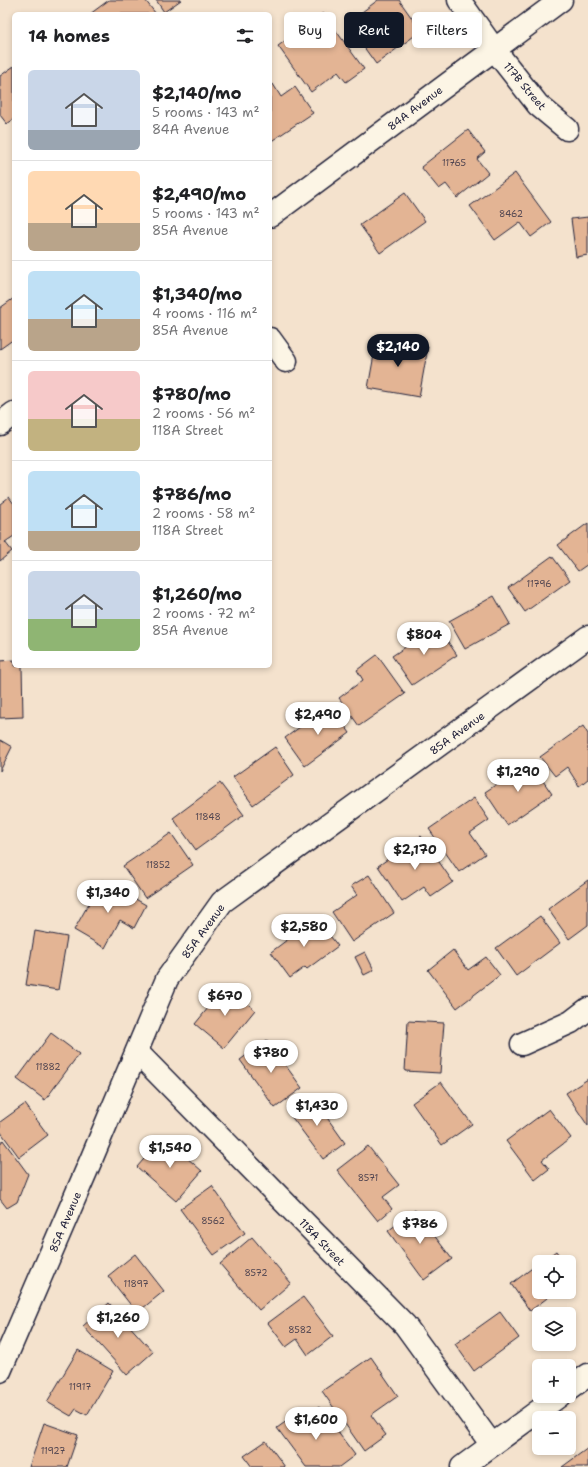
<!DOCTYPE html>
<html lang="en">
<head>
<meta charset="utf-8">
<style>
  :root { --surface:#fff; --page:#f2f2f2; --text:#202124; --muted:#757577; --line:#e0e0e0; --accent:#111827 }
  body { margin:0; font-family:"Shantell Sans",sans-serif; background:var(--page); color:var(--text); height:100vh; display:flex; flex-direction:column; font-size:15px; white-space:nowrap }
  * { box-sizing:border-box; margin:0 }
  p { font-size:13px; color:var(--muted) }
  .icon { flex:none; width:22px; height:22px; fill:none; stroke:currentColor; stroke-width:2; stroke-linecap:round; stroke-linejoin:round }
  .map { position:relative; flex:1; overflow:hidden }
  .details { position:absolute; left:12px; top:12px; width:260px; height:656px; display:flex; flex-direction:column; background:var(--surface); border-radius:6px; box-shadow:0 2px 6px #0003 }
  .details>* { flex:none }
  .top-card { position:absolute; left:284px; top:12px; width:244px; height:36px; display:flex; gap:8px }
  .controls { position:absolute; left:532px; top:1255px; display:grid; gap:8px }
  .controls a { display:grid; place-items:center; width:44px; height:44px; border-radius:6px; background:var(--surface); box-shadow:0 2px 6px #0003; font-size:20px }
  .price { position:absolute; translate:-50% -34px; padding:0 9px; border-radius:14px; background:#fff; color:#222; font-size:13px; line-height:26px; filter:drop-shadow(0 1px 2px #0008) }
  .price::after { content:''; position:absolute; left:50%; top:24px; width:12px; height:9px; margin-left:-6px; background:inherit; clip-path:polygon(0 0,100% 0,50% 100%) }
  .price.selected { background:var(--accent); color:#fff }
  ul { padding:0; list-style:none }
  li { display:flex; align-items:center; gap:12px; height:100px; padding:0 16px }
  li+li { border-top:1px solid var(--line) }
  li span { display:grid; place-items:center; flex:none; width:112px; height:80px; border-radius:6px; color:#555 }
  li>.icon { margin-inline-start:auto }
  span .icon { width:48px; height:48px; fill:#fffc; stroke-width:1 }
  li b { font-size:17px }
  h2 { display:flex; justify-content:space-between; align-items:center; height:48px; padding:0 16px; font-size:17px }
  .pill { padding:0 14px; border-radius:6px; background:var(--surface); box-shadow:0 2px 6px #0003; font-size:14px; line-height:36px }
  .pill.selected { background:var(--accent); color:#fff }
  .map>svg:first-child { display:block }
</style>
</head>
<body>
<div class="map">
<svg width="588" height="1467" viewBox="0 0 588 1467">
  <rect width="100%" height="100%" fill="#f4e2cd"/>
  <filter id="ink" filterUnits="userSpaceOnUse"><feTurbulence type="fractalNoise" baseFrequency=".025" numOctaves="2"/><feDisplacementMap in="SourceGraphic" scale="8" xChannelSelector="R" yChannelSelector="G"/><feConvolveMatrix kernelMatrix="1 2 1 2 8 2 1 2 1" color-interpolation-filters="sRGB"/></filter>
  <g filter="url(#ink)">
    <!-- building -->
    <g fill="#e3b494" stroke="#22223b">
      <path d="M109,0H145L156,14H90Z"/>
      <path d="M156,0H181L164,12Z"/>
      <path d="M378,0H399L421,31L376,64L358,39L374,27L362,12Z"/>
      <path d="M323,13L364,69L346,82L338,72L311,92L278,46Z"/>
      <path d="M14,66V119L7,124L0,115V76Z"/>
      <path d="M273,84L281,97L295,87L313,113L270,142V86Z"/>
      <path d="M468,130L485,152L477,159L488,173L457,198L446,184L439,189L421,167Z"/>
      <path d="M515,173L551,222L531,237L520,222L495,240L470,206Z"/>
      <path d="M405,193L425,221L380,253L360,225Z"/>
      <path d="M588,217V255L576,257L571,219Z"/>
      <path d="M14,298V339L0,349V308Z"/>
      <path d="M377,338L428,347L419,397L368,388Z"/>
      <path d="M9,497L14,504V536L5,542L12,551L0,561V504Z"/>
      <path d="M588,523V564L578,571L558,545Z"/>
      <path d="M552,556L570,580L525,612L508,588Z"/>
      <path d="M494,596L510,624L465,649L449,621Z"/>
      <path d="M437,626L457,655L412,685L392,656Z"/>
      <path d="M377,655L405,694L359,726L339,698L363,680L357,670Z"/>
      <path d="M14,660V666H22L23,717L0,718V661Z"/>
      <path d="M330,705L350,733L305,766L285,738Z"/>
      <path d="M583,726L588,734V779L579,786L567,767L555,776L540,757Z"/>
      <path d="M0,740L12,747L0,771Z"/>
      <path d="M275,747L294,775L253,805L233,777Z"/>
      <path d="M530,762L552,794L507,825L485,792Z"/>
      <path d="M220,783L244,815L196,850L173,818Z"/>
      <path d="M474,798L489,820L470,833L485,854L459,872L429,829Z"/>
      <path d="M171,833L193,865L145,898L123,866Z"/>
      <path d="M421,836L453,882L431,897L424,887L402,902L378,866Z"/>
      <path d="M369,875L394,913L352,942L332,912L357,895L351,886Z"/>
      <path d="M102,880L146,905L134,928L120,920L105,948L74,930Z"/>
      <path d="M588,880V925L569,939L548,909Z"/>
      <path d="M540,916L560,943L516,976L496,948Z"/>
      <path d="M316,918L338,946L307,969L305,967L290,978L271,952Z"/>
      <path d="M35,931L67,937L58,990L26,985Z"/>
      <path d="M453,950L468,970L486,957L500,975L457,1008L428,970Z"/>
      <path d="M365,952L374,970L364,975L355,957Z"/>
      <path d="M226,986L255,1010L224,1048L195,1024Z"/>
      <path d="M408,1021L444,1023L440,1073L405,1071Z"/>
      <path d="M51,1033L79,1054L45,1100L17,1079Z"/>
      <path d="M267,1040L302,1088L275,1108L240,1060Z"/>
      <path d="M588,1079V1126L566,1093Z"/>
      <path d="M441,1082L472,1124L442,1145L412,1103Z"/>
      <path d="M311,1095L345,1143L323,1159L288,1112Z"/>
      <path d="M25,1104L48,1135L19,1157L0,1131V1122Z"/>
      <path d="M549,1109L571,1138L542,1160L549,1169L535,1180L506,1141Z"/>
      <path d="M163,1137L202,1171L176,1201L137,1167Z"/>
      <path d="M3,1140L28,1174L17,1202L7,1208L0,1199V1144Z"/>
      <path d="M368,1146L399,1185L383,1197L392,1209L378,1221L337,1170Z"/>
      <path d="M212,1186L245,1233L214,1255L180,1209Z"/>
      <path d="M415,1210L452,1259L424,1280L388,1231Z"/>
      <path d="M252,1237L291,1283L259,1310L220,1264Z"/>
      <path d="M556,1251L564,1262H541Z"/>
      <path d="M135,1254L164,1291L137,1313L108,1276Z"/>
      <path d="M539,1263V1292H555L530,1311L511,1284Z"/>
      <path d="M569,1269L575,1278L569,1282Z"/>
      <path d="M303,1297L333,1336L308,1355L297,1339L286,1347L268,1323Z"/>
      <path d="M109,1303L153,1352L127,1375L83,1326Z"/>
      <path d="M500,1312L519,1338L474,1371L455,1344Z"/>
      <path d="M78,1350L113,1371L87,1415L76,1409L71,1416L47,1402Z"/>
      <path d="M371,1357L398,1396L371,1415L386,1435L364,1451L322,1391Z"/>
      <path d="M319,1407L355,1455L339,1467H306L277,1428L299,1412L304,1418Z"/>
      <path d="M44,1423L78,1435L67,1467H29Z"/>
      <path d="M266,1441L285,1467H252L244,1456Z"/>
      <path d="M588,1448V1467H562Z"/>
    </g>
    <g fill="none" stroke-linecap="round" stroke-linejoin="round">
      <defs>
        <g id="minor">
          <path d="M459,0L494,49L538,105L567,129"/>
          <path d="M270,216L561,0"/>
          <path d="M270,339L286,361"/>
          <path d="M0,424L14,413"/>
          <path d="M522,1044L571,1022L588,1009"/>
          <path d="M137,1052L405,1325L492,1445"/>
          <path d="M0,1371L91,1160L167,979L222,902L588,637"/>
          <path d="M569,1389L588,1375"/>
          <path d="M462,1467L559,1396"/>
        </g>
      </defs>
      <!-- minor casing -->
      <use href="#minor" stroke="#22223b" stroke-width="25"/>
      <!-- minor -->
      <use href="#minor" stroke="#fcf5e5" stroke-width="22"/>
    </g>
  </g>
  <g text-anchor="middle" stroke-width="4" stroke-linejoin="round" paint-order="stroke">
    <!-- number labels -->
    <g font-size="9" fill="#524651">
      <text x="454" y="166">11765</text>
      <text x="511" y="217">8462</text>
      <text x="539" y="587">11796</text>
      <text x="208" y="820">11848</text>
      <text x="158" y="868">11852</text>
      <text x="48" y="1070">11882</text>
      <text x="368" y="1181">8571</text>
      <text x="213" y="1224">8562</text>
      <text x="256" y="1276">8572</text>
      <text x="136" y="1287">11897</text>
      <text x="300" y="1333">8582</text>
      <text x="80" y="1390">11917</text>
      <text x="53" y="1454">11927</text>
    </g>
    <!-- street labels -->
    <g font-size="11" fill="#22223b" stroke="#fcf5e5">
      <text transform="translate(525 86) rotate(50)" y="4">117B Street</text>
      <text transform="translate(415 108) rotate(-37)" y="4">84A Avenue</text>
      <text transform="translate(457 733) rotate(-36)" y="4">85A Avenue</text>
      <text transform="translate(203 931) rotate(-54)" y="4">85A Avenue</text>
      <text transform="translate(65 1222) rotate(-67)" y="4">85A Avenue</text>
      <text transform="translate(322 1242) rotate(46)" y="4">118A Street</text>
    </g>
  </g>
</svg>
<div class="controls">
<a><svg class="icon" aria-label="locate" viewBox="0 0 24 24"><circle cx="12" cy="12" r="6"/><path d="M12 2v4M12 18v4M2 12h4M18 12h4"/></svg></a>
<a><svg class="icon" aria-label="layers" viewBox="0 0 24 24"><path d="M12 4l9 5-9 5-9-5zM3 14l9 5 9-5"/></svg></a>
<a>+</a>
<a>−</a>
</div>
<b class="price selected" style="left:398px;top:368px">$2,140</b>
<b class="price" style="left:424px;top:656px">$804</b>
<b class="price" style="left:318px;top:736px">$2,490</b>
<b class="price" style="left:518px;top:793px">$1,290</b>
<b class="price" style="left:415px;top:871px">$2,170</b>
<b class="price" style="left:108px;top:914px">$1,340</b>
<b class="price" style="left:304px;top:948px">$2,580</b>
<b class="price" style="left:225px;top:1017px">$670</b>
<b class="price" style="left:271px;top:1074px">$780</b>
<b class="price" style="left:317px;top:1127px">$1,430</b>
<b class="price" style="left:170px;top:1169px">$1,540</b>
<b class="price" style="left:420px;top:1245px">$786</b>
<b class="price" style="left:118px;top:1339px">$1,260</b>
<b class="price" style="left:316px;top:1441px">$1,600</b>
<div class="top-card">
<a class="pill">Buy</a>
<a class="pill selected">Rent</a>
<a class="pill">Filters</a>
</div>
<section class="details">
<h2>14 homes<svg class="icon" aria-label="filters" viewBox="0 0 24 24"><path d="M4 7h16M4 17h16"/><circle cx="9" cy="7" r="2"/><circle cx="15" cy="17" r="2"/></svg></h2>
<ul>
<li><span style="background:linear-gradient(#c9d6e8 75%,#9aa5b1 0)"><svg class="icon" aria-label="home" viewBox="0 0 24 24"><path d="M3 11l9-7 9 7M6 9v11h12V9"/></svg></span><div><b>$2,140/mo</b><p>5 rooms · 143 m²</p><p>84A Avenue</p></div></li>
<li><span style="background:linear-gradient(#ffd9b3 65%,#b9a48a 0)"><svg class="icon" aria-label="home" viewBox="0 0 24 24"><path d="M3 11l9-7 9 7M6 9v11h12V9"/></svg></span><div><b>$2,490/mo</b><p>5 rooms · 143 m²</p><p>85A Avenue</p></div></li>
<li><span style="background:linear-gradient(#bfe0f5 60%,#b9a48a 0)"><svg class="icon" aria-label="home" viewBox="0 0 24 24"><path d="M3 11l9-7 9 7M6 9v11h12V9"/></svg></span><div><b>$1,340/mo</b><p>4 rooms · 116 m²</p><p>85A Avenue</p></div></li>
<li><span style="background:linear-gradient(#f6c9c9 60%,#c2b280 0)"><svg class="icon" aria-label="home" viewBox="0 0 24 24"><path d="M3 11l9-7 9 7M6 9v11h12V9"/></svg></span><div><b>$780/mo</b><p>2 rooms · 56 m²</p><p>118A Street</p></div></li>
<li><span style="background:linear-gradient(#bfe0f5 75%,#b9a48a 0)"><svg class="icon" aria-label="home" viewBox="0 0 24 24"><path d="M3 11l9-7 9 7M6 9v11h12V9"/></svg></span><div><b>$786/mo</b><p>2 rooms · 58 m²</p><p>118A Street</p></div></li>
<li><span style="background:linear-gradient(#c9d6e8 60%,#8fb573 0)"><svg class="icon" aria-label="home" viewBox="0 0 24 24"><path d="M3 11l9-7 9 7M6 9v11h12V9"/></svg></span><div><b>$1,260/mo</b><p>2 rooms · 72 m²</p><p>85A Avenue</p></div></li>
</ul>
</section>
</div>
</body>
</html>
